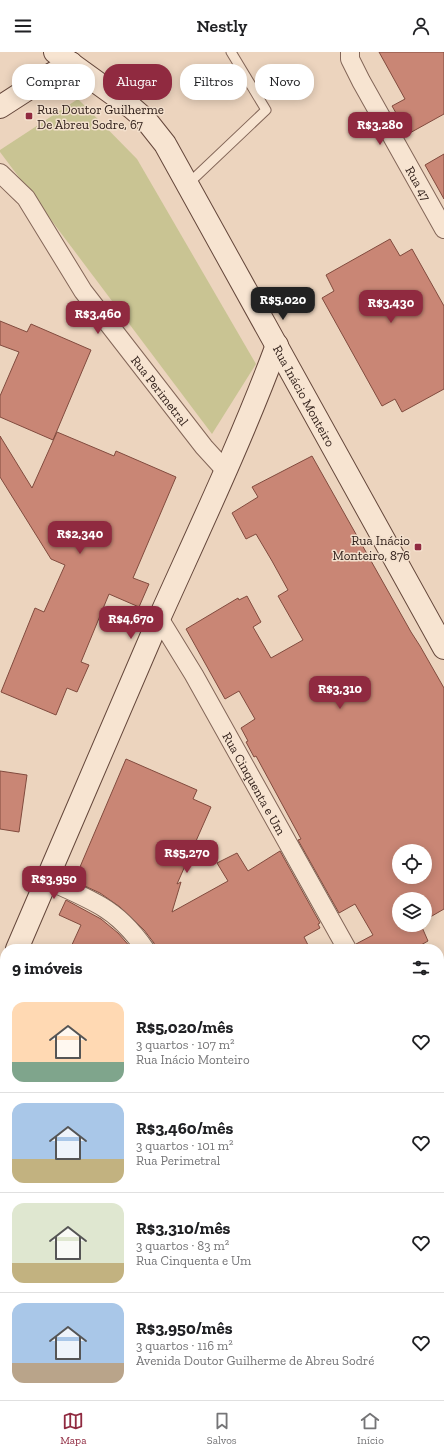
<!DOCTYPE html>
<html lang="pt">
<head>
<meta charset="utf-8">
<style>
  :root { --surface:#fff; --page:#f6f6f6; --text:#202124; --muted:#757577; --line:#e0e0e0; --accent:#902a40 }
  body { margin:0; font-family:"Zilla Slab",serif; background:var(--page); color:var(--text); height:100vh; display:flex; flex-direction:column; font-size:15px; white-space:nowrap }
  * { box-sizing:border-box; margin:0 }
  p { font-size:13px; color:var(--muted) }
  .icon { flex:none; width:22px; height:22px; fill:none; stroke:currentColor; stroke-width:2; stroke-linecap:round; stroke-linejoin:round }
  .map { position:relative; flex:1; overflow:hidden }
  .side { position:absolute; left:0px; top:892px; width:444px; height:456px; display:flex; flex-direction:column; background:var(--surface); border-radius:16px 16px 0 0; box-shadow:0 2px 10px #0003 }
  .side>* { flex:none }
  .hud { position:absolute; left:12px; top:12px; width:420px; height:36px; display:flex; gap:8px }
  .controls { position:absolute; left:392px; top:792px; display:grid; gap:8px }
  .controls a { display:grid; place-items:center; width:40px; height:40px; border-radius:50%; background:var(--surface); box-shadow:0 2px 10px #0003; font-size:20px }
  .price { position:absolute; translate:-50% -34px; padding:0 9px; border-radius:8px; background:var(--accent); color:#fff; font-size:13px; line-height:26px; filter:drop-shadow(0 1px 2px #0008) }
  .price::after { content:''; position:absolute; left:50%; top:24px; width:12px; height:9px; margin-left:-6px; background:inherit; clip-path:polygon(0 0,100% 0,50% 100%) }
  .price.active { background:#222; color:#fff }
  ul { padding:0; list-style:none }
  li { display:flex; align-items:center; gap:12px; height:100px; padding:0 12px }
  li+li { border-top:1px solid var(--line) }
  li span { display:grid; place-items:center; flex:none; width:112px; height:80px; border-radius:12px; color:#555 }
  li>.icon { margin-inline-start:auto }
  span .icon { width:48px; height:48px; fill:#fffc; stroke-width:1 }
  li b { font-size:17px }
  h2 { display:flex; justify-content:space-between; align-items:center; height:48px; padding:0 12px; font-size:17px }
  .pill { padding:0 14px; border-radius:16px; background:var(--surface); box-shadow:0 2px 10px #0003; font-size:14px; line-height:36px }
  .pill.active { background:var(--accent); color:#fff }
  header { display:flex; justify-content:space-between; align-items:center; height:52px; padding:0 12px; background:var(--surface); font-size:18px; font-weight:600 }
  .menu { display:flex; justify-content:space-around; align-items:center; height:56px; border-top:1px solid var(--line); background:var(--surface); font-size:11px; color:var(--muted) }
  .menu a { display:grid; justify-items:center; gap:2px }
  .menu .active { color:var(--accent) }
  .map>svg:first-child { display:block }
</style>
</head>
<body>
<header><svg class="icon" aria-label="menu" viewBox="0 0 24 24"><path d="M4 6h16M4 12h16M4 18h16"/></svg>Nestly<svg class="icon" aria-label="person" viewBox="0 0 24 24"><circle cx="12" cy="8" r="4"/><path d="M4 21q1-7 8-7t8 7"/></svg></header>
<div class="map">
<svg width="444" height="1348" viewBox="0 0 444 1348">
  <rect width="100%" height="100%" fill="#ecd4be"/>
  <!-- green -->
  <path fill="#c9c493" d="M78,47L137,107L256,312L212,382L0,100V98Z"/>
  <!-- building -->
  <g fill="#c98675" stroke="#814b3e" fill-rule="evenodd">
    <path d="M379,0H444V62L408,82L392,54L405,47Z"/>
    <path d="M444,102V147L425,113Z"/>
    <path d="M390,187L400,204L412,197L444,254V337L402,360L395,347L382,354L322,246L334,239L326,223Z"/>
    <path d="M0,269L27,280L31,272L91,298L53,388L0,365V344L19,300L0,293Z"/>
    <path d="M57,380L114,404L116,399L176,425L133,526L149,532L139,555L109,542L81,610L89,613L77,640L67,636L56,663L1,640L35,556L44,560L65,513L51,507L0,425V384L32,436Z"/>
    <path d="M312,404L411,580L420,594L444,636V857L425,868V847H399V873H421L428,889L414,897H357L356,892L373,883L355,852L339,861L298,788L301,787L256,704L254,705L246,690L248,689L241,676L255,667L239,639L225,647L186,577L238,546L239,548L247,544L261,570L253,575L271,606L303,588L278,544L288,538L272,509L256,482L246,487L232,461L258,445L252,435ZM399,799H425V825H399Z"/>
    <path d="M126,707L197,738L193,747L211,755L177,832L181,830L172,860L228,829L217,811L237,801L248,819L280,799L320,871L318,872L320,876L304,885L310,897H155L154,891L144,878L120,855L100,841L74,829Z"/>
    <path d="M0,719L27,723L19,780L0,777Z"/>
    <path d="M66,848L101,867L118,881L132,897H70L81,873L59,863Z"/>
  </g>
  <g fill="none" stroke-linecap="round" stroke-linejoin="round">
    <defs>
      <path id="lane" d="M188,132L266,58L231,0"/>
      <g id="street">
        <path id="s1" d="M350,0V7L361,29L444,177"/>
        <path id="s2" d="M0,121L26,146L83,239L204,395L225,418"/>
        <path id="s3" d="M159,566L194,623L347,897"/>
        <path d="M47,828C65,836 84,844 101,854C118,864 134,881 145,897"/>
        <path d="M439,935L444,933"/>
        <path d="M439,1132L444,1137"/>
        <path d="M439,1211L444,1206"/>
        <path d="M204,1343L209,1348"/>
        <path d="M98,1348L103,1343"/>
        <path d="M303,1348L308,1343"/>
      </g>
      <g id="secondary">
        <path id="s4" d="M55,0L131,55L146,68L165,92L444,596"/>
        <path d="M0,55L45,26L71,11"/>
        <path d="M17,897C63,791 108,684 154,578C196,484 241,390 277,293"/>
        <path d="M0,937L5,926"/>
      </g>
    </defs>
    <!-- lane casing -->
    <use href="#lane" stroke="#836658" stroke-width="11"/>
    <!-- street casing -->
    <use href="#street" stroke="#836658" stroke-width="20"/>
    <!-- secondary casing -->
    <use href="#secondary" stroke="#65473b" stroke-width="24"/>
    <!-- lane -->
    <use href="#lane" stroke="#f7e4d1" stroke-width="9"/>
    <!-- street -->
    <use href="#street" stroke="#f7e4d1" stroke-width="18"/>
    <!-- secondary -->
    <use href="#secondary" stroke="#f7e4d1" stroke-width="22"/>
  </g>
  <!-- markers -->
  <g fill="#902a40" stroke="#f3e0cd" stroke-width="1.5">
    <rect x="25" y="60" width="8" height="8" rx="2"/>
    <rect x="414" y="491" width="8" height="8" rx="2"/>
  </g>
  <g text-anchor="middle" stroke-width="3" stroke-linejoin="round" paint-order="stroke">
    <!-- poi labels -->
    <g font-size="13" fill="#33221c" stroke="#f3e0cd" text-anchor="start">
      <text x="37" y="62">Rua Doutor Guilherme<tspan x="37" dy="15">De Abreu Sodre, 67</tspan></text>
      <text x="410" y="493" text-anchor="end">Rua Inácio<tspan x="410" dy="15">Monteiro, 876</tspan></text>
    </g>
    <!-- street labels -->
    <g font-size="13" fill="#33221c" stroke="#f3e0cd">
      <text dy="5" stroke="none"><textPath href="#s1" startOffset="149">Rua 47</textPath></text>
      <text dy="5" stroke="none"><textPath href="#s2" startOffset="271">Rua Perimetral</textPath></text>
      <text dy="5" stroke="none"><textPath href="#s4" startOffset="432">Rua Inácio Monteiro</textPath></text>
      <text dy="5" stroke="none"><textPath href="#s3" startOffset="191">Rua Cinquenta e Um</textPath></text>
    </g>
  </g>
</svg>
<div class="controls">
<a><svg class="icon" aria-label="locate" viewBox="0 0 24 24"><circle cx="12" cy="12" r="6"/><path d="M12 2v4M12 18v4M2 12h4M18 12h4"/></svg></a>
<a><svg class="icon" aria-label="layers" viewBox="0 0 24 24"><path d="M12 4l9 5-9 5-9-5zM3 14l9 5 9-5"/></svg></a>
</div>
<b class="price" style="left:380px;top:94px">R$3,280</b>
<b class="price active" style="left:283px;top:269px">R$5,020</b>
<b class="price" style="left:391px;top:272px">R$3,430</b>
<b class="price" style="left:98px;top:283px">R$3,460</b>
<b class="price" style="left:80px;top:503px">R$2,340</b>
<b class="price" style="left:131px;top:588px">R$4,670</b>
<b class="price" style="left:340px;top:658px">R$3,310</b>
<b class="price" style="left:187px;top:822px">R$5,270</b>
<b class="price" style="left:54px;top:848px">R$3,950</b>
<div class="hud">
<a class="pill">Comprar</a>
<a class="pill active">Alugar</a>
<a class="pill">Filtros</a>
<a class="pill">Novo</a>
</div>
<section class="side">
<h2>9 imóveis<svg class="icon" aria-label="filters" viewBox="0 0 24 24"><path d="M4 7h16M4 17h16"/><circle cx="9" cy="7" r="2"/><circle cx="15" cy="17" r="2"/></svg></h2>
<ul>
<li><span style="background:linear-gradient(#ffd9b3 75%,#7fa58c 0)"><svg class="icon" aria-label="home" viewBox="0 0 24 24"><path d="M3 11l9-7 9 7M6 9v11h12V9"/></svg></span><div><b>R$5,020/mês</b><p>3 quartos · 107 m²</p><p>Rua Inácio Monteiro</p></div><svg class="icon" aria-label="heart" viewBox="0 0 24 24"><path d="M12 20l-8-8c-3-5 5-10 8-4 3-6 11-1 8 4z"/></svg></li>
<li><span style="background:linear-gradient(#a9c7e8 70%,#c2b280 0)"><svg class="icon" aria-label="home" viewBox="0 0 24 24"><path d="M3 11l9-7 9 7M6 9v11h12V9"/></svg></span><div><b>R$3,460/mês</b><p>3 quartos · 101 m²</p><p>Rua Perimetral</p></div><svg class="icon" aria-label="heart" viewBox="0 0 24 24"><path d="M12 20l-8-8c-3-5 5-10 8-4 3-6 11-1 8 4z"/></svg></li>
<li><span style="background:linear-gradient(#dfe7d0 75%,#c2b280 0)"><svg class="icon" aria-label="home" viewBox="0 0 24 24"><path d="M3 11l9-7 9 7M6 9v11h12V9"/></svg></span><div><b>R$3,310/mês</b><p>3 quartos · 83 m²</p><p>Rua Cinquenta e Um</p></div><svg class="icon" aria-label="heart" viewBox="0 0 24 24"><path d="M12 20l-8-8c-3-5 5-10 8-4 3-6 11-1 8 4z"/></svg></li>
<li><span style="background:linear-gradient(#a9c7e8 75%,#b9a48a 0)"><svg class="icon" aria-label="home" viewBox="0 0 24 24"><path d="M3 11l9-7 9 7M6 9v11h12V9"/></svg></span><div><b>R$3,950/mês</b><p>3 quartos · 116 m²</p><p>Avenida Doutor Guilherme de Abreu Sodré</p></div><svg class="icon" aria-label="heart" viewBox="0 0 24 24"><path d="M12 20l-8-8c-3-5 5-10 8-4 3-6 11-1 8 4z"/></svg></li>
</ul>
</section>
</div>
<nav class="menu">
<a class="active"><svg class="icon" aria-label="map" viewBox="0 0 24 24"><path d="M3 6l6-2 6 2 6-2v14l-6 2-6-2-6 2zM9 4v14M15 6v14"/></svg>Mapa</a>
<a><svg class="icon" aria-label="saved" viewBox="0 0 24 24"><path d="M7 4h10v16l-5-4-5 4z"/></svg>Salvos</a>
<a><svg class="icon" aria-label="home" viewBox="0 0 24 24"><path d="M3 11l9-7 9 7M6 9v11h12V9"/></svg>Início</a>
</nav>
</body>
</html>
